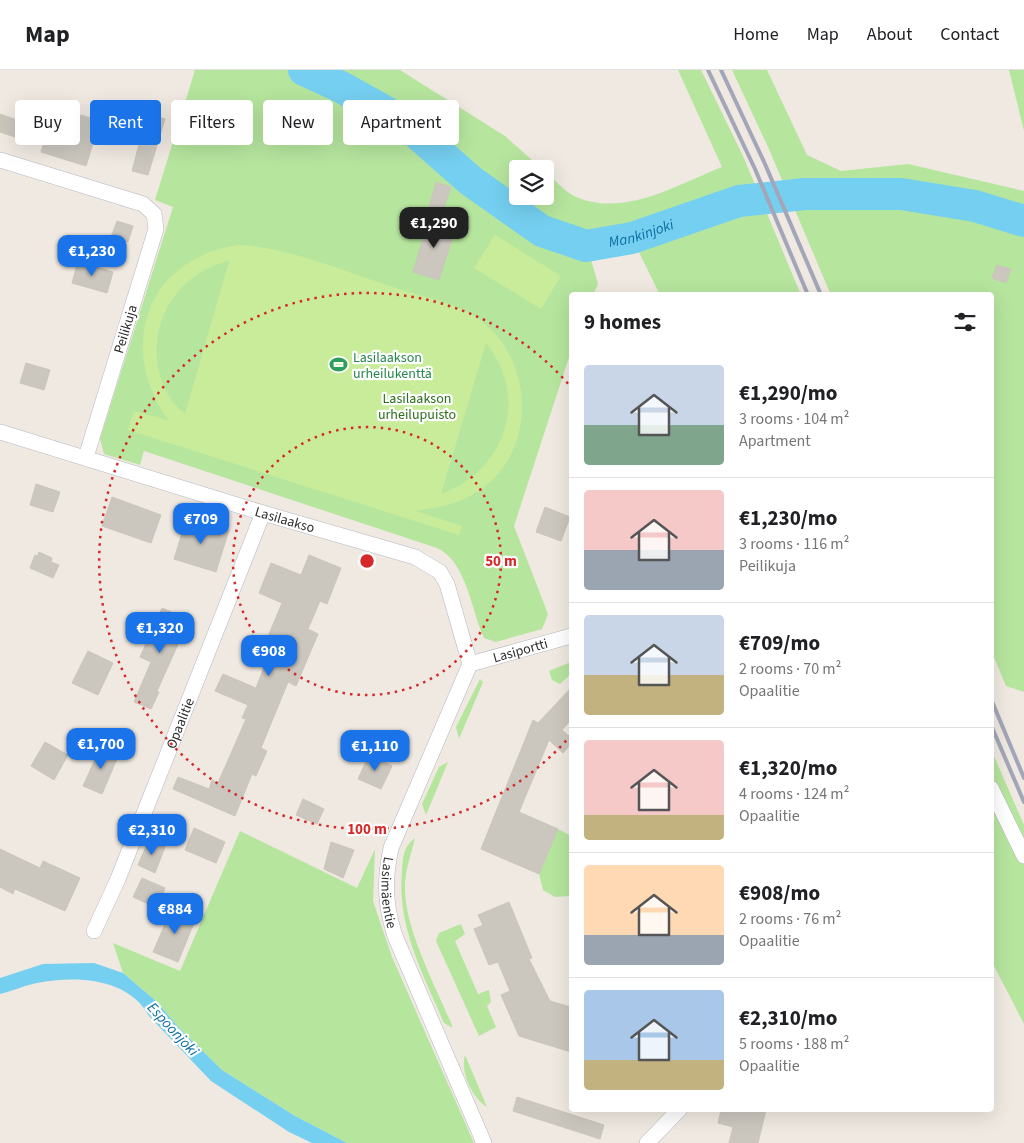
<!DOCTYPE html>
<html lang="en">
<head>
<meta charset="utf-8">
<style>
  :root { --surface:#fff; --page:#f2f2f2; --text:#202124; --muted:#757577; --line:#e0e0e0; --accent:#1a73e8 }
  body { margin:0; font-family:"Source Sans 3",sans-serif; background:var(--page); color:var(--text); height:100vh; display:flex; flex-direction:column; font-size:19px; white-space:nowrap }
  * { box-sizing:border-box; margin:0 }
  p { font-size:16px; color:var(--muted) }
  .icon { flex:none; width:28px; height:28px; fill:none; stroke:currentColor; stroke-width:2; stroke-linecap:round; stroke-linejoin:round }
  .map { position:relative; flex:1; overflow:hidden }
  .drawer { position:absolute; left:569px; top:222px; width:425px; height:820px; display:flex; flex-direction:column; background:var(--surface); border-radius:5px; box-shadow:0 5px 20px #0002 }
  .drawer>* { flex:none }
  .hud { position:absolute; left:15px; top:30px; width:475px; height:45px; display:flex; gap:10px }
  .tools { position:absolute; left:509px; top:90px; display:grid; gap:10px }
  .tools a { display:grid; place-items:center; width:45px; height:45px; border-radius:5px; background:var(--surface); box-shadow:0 5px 20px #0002; font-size:25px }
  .price { position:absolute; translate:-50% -42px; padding:0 11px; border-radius:10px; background:var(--accent); color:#fff; font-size:16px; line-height:32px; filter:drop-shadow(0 1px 2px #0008) }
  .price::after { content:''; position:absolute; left:50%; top:30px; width:15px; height:11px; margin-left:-8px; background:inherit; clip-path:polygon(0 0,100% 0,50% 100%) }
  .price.current { background:#222; color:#fff }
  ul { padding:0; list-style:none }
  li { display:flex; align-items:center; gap:15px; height:125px; padding:0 15px }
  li+li { border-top:1px solid var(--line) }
  li span { display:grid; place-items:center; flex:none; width:140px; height:100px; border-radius:5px; color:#555 }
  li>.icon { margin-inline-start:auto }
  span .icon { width:60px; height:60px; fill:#fffc; stroke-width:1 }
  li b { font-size:21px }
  h2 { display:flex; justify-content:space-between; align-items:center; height:60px; padding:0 15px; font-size:21px }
  .tag { padding:0 18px; border-radius:5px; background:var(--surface); box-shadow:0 5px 20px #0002; font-size:18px; line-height:45px }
  .tag.current { background:var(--accent); color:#fff }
  header { display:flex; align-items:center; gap:30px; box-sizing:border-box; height:70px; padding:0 25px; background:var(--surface); border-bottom:1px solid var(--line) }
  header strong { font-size:24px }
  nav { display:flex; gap:28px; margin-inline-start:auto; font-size:18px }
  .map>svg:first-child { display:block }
</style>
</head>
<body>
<header>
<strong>Map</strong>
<nav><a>Home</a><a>Map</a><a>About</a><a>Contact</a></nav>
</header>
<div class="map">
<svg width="1024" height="1073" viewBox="0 0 1024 1073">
  <rect width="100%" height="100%" fill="#efe9e1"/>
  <!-- green -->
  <g fill="#b6e59e">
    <path d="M195,0H400L505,66L542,99H518V126H545V101C554,109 564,121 574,126C623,149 678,114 722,97L678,0H701L743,86L801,225H660L632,168L587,176L598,214L593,225H571V281L514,456L548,544L542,559L496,572L484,568C471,540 467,492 437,478L144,381L140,395L104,384L100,369L173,137L155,130Z"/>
    <path d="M732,0H767L807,85L841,101L908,94L1024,121V622L1006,616L991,580V225H831L768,77Z"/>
    <path d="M1009,0H1024V61Z"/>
    <path d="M571,592V604L560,614L552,610L549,601Z"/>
    <path d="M480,609L483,612L459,669L456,657Z"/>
    <path d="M991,679L1024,755V954L991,890Z"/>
    <path d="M448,692L426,745L422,734L439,697Z"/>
    <path d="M558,759L571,766V831L570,826L555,827L543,820L539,804Z"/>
    <path d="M240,761L357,818L375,779L373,831L392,887L474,1073H347L295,1046L222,1000L179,958L156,931L123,903L113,873L180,901Z"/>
    <path d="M415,768C411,785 404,803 405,821C406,862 437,919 453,958L444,953C423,904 397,857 402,802C403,788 403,777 415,768Z"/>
    <path d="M461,854L465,864L455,871L478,924L489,920L491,932L487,936L496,957L479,966L436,871L439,863Z"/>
    <path d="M465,985L487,1037C472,1028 460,1002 465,985Z"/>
  </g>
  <!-- pitch -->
  <g fill="#c9ec9a" fill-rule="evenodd">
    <path d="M495,165L561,206L541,239L474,198Z"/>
    <path d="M239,175C289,177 348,203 396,218C423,227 457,233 480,250C538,293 537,391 470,426C453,435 435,438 416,441L462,456L459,465L128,360L134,341L168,350C116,276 147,188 239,175ZM229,191V192L185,344C171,333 163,318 159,302C148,250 178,203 229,191ZM486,273C530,328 506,400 441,424Z"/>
  </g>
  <!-- water -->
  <path fill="#75cff0" d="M94,893L123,903L156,931L179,958L222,1000L295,1046L347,1073H312L289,1062L211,1011L149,946C129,908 76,905 37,913C25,915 13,921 0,924V908L43,894Z"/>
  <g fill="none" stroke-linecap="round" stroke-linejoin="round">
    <!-- river -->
    <path stroke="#75cff0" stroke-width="32" id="s1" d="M304,0L341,17L404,52L471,111L542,161L586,176L632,168L739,131L805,124H901L975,136L1024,151"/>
  </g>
  <!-- building -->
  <g fill="#cbc7bf" stroke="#cbc5ba">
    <path d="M142,42L165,49L148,105L132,101L139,74L133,72Z"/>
    <path d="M0,44L20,51L15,67L0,62Z"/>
    <path d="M81,45L100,51L86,96L41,82L45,69L49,70L51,63L61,65L78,58Z"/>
    <path d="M436,112L451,117L443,141L429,137Z"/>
    <path d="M429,148L456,157L439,210L413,202Z"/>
    <path d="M117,151L133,156L128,172L111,167Z"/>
    <path d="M78,191L113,202L107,223L72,213Z"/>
    <path d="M997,195L1011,199L1006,213L992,208Z"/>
    <path d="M26,293L50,300L44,320L20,313Z"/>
    <path d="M36,414L60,422L53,442L30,435Z"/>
    <path d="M112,427L161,445L151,473L102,456Z"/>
    <path d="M545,437L570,447L561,471L536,462Z"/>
    <path d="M187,447L229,460L216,502L174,489Z"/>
    <path d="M39,482L52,488L51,492L59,495L53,508L30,498L35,485L38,486Z"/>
    <path d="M309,485L341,498L327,534L320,531L308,559L318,564L296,616L288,612L261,678L267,681L256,706L252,704L235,746L173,719L178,707L209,719L212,710L218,713L246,649L242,648L248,635L215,621L223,604L256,618L271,579L264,576L282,533L259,523L271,493L301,505Z"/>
    <path d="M162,538L189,550L157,621L159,622L151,639L134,632L151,592L140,587Z"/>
    <path d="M88,581L113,593L98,625L72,613Z"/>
    <path d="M571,618V650L562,660L571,668V674L563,683L549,670L519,742L558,759L539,804L481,779L533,650L538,653Z"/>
    <path d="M45,672L68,685L54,710L31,696Z"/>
    <path d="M101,676L119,684L102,724L83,716Z"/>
    <path d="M369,685L392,696L381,719L358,709Z"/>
    <path d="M303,729L324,739L317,754L296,745Z"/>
    <path d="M194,758L225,772L216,793L185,780Z"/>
    <path d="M149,770L165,777L155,803L138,795Z"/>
    <path d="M331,772L354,780L343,808L324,799Z"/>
    <path d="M0,779L40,798L43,791L80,808L65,841L15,819L13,824L0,817Z"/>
    <path d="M142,808L165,818L157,838L133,827Z"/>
    <path d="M509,832L532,888L529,889L550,931L571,937V982L519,966L501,925L510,921L498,892L489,895L474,859L483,855L478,845Z"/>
    <path d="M172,838L196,848L178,892L153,882Z"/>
    <path d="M517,1027L604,1055L600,1069L513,1041Z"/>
    <path d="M721,1040H766L758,1073H729L733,1057L718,1053Z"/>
  </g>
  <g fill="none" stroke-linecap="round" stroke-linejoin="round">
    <defs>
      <g id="minor">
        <path d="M0,90L143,134L154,144L156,159L86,387"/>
        <path id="s2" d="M0,362L263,443L415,487L440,502L447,514L470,594L391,778C384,811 385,835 395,866L484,1073"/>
        <path id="s3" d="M470,594L571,566"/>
        <path d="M991,718L1024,786"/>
        <path id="s4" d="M94,861L118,809L263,443"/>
        <path d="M647,1073L679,1040"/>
      </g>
    </defs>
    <!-- minor casing -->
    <use href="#minor" stroke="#b4b7c1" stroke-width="16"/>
    <!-- minor -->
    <use href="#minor" stroke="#fff" stroke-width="15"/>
    <!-- rail -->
    <g stroke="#a3a6b8" stroke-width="4">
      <path d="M708,0L755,99L808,225"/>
      <path d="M721,0L765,94L821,225"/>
      <path d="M991,629L1024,708"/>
      <path d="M991,655L1024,732"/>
    </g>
  </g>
  <!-- distance rings -->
  <g fill="none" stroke="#d62828" stroke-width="2.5" stroke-dasharray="2.5 5">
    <circle cx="367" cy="491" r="134"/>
    <path d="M571 665A268 268 0 1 1 571 317"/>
  </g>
  <!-- icons -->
  <defs>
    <symbol id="stadium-bare" viewBox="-9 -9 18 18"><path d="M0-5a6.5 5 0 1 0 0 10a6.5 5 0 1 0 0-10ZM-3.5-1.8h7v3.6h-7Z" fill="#2e9e5b" stroke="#fff" stroke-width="2.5" paint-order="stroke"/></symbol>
  </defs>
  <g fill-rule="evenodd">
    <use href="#stadium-bare" x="326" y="282" width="25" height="25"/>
  </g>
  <g text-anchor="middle" stroke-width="4.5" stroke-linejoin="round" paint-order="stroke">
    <!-- street labels -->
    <g font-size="14" fill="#2e2e2e" stroke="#fff">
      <text transform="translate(125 259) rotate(-73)" y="5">Peilikuja</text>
      <text dy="5" stroke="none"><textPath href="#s2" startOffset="298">Lasilaakso</textPath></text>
      <text dy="5" stroke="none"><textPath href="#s3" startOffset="52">Lasiportti</textPath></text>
      <text dy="5" stroke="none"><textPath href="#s4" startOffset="225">Opaalitie</textPath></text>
      <text dy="5" stroke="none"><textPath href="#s2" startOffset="805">Lasimäentie</textPath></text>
    </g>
    <!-- leisure labels -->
    <g font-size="14" fill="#27864d" stroke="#fff" text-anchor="start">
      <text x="353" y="292">Lasilaakson<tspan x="353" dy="16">urheilukenttä</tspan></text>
    </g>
    <!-- park labels -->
    <g font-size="14" fill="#2c6e1b" stroke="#fff">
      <text x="417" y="333">Lasilaakson<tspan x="417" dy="16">urheilupuisto</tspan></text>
    </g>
    <!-- water labels -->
    <g font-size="15" font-style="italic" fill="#0d6fa3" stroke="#fff">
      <text dy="5" stroke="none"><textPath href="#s1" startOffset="392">Mankinjoki</textPath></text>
      <text transform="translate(173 959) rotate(47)" y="5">Espoonjoki</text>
    </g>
  </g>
  <circle cx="367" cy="491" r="8" fill="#d62828" stroke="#fff" stroke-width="2.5"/>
  <g font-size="15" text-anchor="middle" font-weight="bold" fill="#d62828" stroke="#fff" stroke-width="4.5" stroke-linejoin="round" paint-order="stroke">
    <text x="501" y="496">50 m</text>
    <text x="367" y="764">100 m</text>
  </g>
</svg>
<div class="tools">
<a><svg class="icon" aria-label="layers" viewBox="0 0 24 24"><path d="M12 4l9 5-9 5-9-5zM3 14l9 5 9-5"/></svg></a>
</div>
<b class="price current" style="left:434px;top:179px">€1,290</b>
<b class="price" style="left:92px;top:207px">€1,230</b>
<b class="price" style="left:201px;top:475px">€709</b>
<b class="price" style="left:160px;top:584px">€1,320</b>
<b class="price" style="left:269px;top:607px">€908</b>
<b class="price" style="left:101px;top:700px">€1,700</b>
<b class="price" style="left:375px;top:702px">€1,110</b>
<b class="price" style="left:152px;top:786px">€2,310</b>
<b class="price" style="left:175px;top:865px">€884</b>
<div class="hud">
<a class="tag">Buy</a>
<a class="tag current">Rent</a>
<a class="tag">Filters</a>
<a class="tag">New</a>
<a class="tag">Apartment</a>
</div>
<section class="drawer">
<h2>9 homes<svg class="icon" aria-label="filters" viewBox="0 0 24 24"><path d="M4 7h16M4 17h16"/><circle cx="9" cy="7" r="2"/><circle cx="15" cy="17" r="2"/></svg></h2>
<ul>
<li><span style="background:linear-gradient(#c9d6e8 60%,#7fa58c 0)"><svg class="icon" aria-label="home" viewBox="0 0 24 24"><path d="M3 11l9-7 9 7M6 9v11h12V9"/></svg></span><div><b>€1,290/mo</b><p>3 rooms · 104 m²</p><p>Apartment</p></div></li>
<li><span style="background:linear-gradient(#f6c9c9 60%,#9aa5b1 0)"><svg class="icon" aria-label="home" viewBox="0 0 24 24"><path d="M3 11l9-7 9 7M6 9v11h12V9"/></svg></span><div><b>€1,230/mo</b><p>3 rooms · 116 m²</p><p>Peilikuja</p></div></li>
<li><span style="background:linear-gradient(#c9d6e8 60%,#c2b280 0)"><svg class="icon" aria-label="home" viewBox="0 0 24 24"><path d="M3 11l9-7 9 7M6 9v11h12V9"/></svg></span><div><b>€709/mo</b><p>2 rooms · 70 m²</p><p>Opaalitie</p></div></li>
<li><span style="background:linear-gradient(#f6c9c9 75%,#c2b280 0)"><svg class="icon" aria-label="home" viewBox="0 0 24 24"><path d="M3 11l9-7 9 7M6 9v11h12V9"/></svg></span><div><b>€1,320/mo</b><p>4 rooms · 124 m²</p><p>Opaalitie</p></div></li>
<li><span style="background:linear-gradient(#ffd9b3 70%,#9aa5b1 0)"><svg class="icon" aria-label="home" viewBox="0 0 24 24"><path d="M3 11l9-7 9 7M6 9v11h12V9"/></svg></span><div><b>€908/mo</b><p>2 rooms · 76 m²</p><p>Opaalitie</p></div></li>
<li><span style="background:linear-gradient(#a9c7e8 70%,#c2b280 0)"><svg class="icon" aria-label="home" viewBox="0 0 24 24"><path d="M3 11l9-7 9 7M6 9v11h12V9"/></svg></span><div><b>€2,310/mo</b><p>5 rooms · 188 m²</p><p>Opaalitie</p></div></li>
</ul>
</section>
</div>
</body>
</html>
